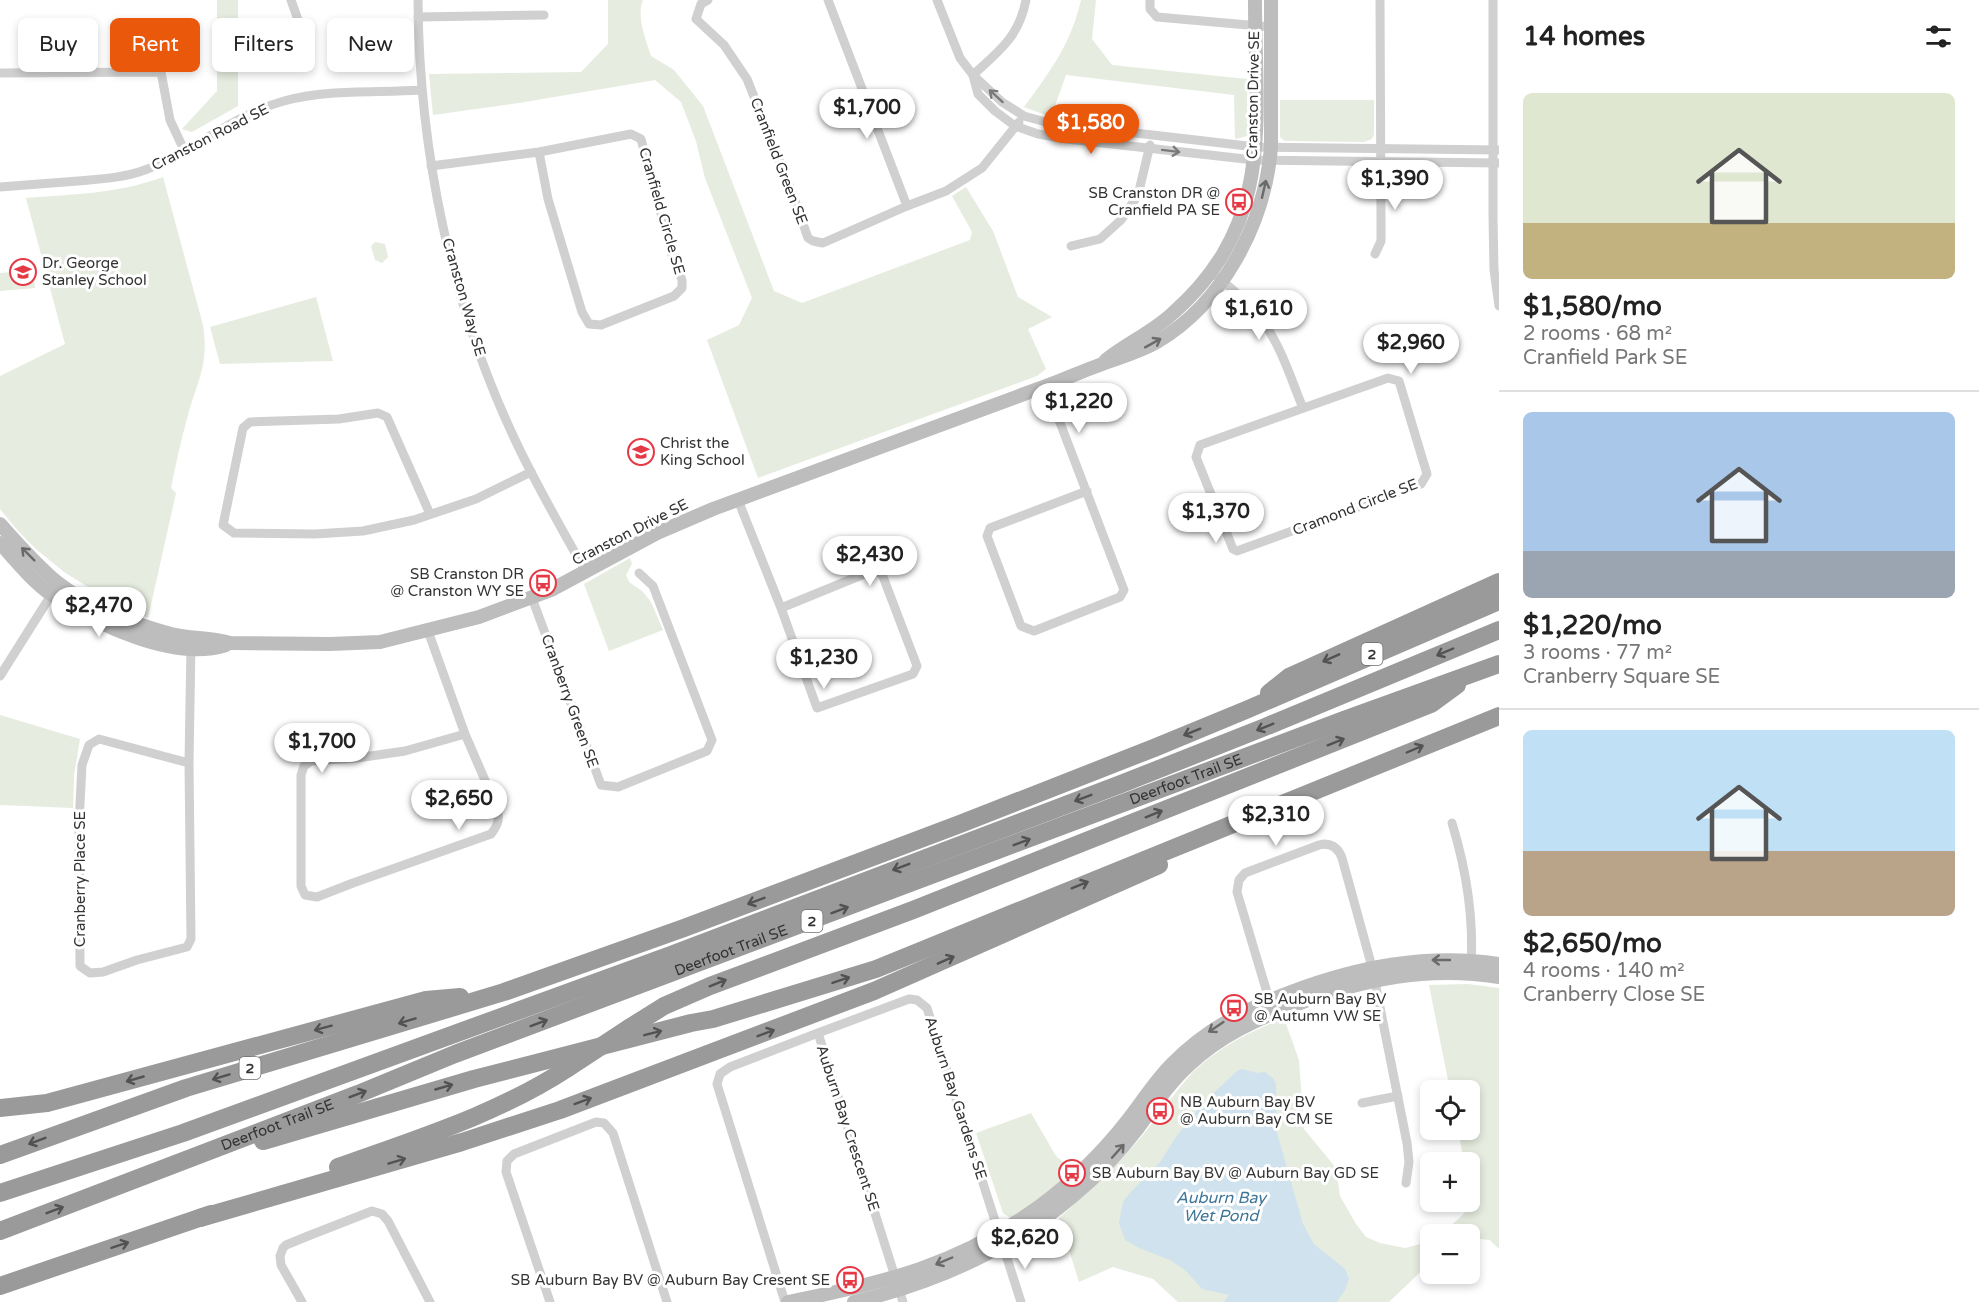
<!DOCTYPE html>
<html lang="en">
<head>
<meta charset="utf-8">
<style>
  :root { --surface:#fff; --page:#f2f2f2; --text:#222; --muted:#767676; --line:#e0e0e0; --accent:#ea580c }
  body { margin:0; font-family:"Varela Round",sans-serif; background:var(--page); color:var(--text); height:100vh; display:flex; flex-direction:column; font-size:22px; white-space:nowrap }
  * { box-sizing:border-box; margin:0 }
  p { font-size:20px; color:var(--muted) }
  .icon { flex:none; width:33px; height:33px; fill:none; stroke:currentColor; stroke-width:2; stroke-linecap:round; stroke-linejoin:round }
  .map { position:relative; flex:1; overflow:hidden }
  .details { display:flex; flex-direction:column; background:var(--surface); width:480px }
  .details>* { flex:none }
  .banner { position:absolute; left:18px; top:18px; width:570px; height:54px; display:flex; gap:12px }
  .fabs { position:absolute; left:1420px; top:1080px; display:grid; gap:12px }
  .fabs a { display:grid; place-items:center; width:60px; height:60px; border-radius:9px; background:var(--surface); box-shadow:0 3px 9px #0003; font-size:30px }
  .price { position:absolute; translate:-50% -51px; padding:0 14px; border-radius:21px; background:#fff; color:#222; font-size:20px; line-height:39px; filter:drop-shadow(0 2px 3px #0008) }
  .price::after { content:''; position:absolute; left:50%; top:36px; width:18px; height:14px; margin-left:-9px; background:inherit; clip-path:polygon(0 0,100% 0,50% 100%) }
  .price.on { background:var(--accent); color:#fff }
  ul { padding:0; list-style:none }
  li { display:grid; align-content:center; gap:12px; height:318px; padding:0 24px }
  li+li { border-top:2px solid var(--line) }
  li span { display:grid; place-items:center; height:186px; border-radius:9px; color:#555 }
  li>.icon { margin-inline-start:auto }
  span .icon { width:108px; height:108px; fill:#fffc; stroke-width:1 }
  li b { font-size:26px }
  h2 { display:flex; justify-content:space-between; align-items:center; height:72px; padding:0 24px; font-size:26px }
  .tag { padding:0 21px; border-radius:9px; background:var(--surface); box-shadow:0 3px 9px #0003; font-size:21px; line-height:54px }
  .tag.on { background:var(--accent); color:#fff }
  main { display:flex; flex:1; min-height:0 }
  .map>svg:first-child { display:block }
</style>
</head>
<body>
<main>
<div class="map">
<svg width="1499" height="1302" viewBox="0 0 1499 1302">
  <rect width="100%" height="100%" fill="#fff"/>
  <!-- green -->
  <g fill="#e6ecdf">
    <path d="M217,0H238V106L192,132L182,129L217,91Z"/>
    <path d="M608,0H643C636,16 646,40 651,56L674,70L703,106L774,291L802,303L970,240L972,232L952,196L966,187L993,231L1018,297L1052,317L1028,329L1046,369L1037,376L758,478L707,340L739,325L752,298L705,178L696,141L681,102L655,80L519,103L433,115L429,74L581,72L608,44Z"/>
    <path d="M1081,0H1096L1092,39L1112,65L1247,79L1248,136L1235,139L1234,95L1066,75L1051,117L1024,107C1050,72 1071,44 1081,0Z"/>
    <path d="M1280,100H1374V134L1372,139L1364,142L1285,141L1280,137Z"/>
    <path d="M163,177L203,325C209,365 198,379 188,415C181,440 176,463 171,488L176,493L148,618L93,590L64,572L36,549L19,532L0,509V376L65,344L26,198C74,194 117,194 163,177Z"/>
    <path d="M375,242L385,244L388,257L382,263L375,260L371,246Z"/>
    <path d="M33,270L35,288L0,291V273Z"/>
    <path d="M316,297L333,361L220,364L210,327Z"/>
    <path d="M630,558L632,564L626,575L629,582L642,591L651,602L663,630L609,651L584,584Z"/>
    <path d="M0,715L80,739L74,776L73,808L0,805Z"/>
    <path d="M1468,984L1499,988V1249L1490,1240L1470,1238V1234H1442L1473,1205L1470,1191V1162H1464L1458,1130H1470V1090H1450L1429,985Z"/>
    <path d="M1284,1018L1299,1060L1304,1129L1336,1168L1340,1196L1356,1224L1366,1237L1380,1243L1405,1248L1431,1241V1262L1389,1302H1178L1153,1279L1113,1267L1079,1282L1059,1218C1086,1194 1112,1171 1135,1144C1156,1121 1172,1095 1193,1072C1218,1047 1251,1031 1284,1018Z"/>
    <path d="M1031,1113L1056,1156L1075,1172L1012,1219L1003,1213L976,1133Z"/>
  </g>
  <!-- water -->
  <path fill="#cfe2ee" d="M1242,1069L1257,1073L1265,1072L1273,1078L1276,1084L1277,1133L1303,1224L1314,1244L1345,1269L1349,1279L1345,1290L1337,1302H1224L1229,1295L1202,1289L1185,1270L1170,1260L1139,1248L1125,1240L1119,1223L1123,1202L1128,1195L1160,1162L1178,1134L1204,1102L1237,1071Z"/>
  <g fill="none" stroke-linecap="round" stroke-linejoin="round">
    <!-- street -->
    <g stroke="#d0d0d0" stroke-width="9">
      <path d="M291,0L298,20"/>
      <path d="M418,0C419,152 451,306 517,444C538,488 562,530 586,572"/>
      <path d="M708,0L701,4L696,19L724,45L747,79L793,195L808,238L813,241L823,243L907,206L828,0"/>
      <path d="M937,0L960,58L973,75L1002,102L1024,116L1049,123L1256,147L1499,150"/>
      <path d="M1150,0V9L1157,17L1271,27"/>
      <path d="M1493,0V216L1494,270L1499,306"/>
      <path d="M418,17L544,15"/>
      <path d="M0,73L161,72L170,120L184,150"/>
      <path d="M973,75L978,94L995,111L1015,126L1038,134L1067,139L1254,160L1499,163"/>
      <path d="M973,75C999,51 1019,37 1026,0"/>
      <path d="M431,166L539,152L631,134L641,139L672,255L682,280V288L674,296L601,325L589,324L582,312L548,199L539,152"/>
      <path d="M0,187C26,185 52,183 78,181C100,179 123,178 145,170C194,151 233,115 284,101C328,89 376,93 421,90"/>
      <path d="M907,206L946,191L982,168L1019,122"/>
      <path d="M1071,246L1100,239L1121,220L1138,195L1150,145"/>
      <path d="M1375,254L1381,241V219L1380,0"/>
      <path d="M1212,273C1228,285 1250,304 1262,320C1281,346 1291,379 1303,408"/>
      <path d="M1388,378L1399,381L1427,474L1421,484L1237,551L1233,549L1196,457L1200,445Z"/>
      <path d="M1046,386L1124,590L1120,597L1034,631L1021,626L987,536L990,528L1087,491"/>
      <path d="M738,500L781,608L817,708L913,674L917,666L882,574L874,570L781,608"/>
      <path d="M430,514L387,417L378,413L339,419L250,422L243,428L223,525L234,533L315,534L363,531L414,520L476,499L531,472"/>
      <path d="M532,598L601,785L618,787L707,751L712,740L653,586L639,573"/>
      <path d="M428,631L465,734L497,808C500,819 498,825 491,834L353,883L317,897L305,895L301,886V775L304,766L311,761L357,758L405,751L465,734"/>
      <path d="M0,676L53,592"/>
      <path d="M189,763L99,739L89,745L82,765L79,824L80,966L90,973L103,972L137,960L187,947L191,939L189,763L191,643"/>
      <path d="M1452,823C1466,869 1474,917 1471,965"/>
      <path d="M1271,1006L1237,892L1239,880L1245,873L1319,845C1330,842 1338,847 1342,858L1372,967L1407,1143L1409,1162L1406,1183"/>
      <path d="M818,1033L909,999L917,1000L927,1008L1021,1302"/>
      <path d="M1362,1103L1398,1096"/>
      <path d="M302,1302L281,1265L280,1256L283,1248L286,1245L308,1236L372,1211L382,1214L388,1221L430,1302"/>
      <path d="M550,1302L506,1172L507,1161L514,1154L596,1122L604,1123L613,1133L667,1302"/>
      <path d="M785,1302L717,1084L720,1074L730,1067L818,1033L903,1302"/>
    </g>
    <!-- secondary -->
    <g stroke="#bdbdbd" stroke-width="14">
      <path d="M1106,360C1127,343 1153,332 1173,313C1276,222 1255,122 1255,0"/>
      <path d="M0,524C18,544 37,566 58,583C87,606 136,625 171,634C191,639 211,637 230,643L330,644L380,642L479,617L551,590L657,533L713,509L1046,386C1063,380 1080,372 1097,366C1117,358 1138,353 1157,342C1223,303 1265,223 1271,147V0"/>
      <path d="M0,543C16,561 33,582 52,595C96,624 173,662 226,645"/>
      <path d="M788,1302C884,1283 959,1265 1040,1206C1072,1182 1102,1153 1127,1121C1142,1102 1155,1081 1172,1064C1206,1029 1246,1009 1291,992C1358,967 1427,953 1499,964"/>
      <path d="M854,1302C934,1283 1008,1251 1072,1197C1096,1177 1119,1153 1138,1128C1154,1106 1169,1083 1189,1065C1220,1036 1256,1019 1295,1005C1363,979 1426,966 1499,977"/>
    </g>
    <!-- highway -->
    <g stroke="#9a9a9a" stroke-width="18">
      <path d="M1269,693L1289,677L1499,582"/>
      <path d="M629,1028L664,1006L710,986L913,910L1431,704L1457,685"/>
      <path d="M0,1108L47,1103L426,1000L460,997"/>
      <path d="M263,1141L474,1079L691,1023L713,1019L876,969L1499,716"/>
      <path d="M0,1155L186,1088L504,992L684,928L960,824L1154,748L1246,710L1499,601"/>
      <path d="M338,1167C416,1139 498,1114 568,1068"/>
      <path d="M0,1193L183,1133L671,955L1121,784L1265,727L1499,630"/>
      <path d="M200,1218L462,1142L560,1110L874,991L1159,865"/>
      <path id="s1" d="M0,1231L358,1094L455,1054L1344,720L1499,664"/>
      <path d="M0,1286L211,1214"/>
    </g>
    <!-- highway-bridge -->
    <path stroke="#9a9a9a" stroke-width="18" d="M568,1068L629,1028"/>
  </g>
  <!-- one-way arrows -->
  <defs><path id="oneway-shaft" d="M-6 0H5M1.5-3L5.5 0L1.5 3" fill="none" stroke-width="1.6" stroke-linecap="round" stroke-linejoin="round" transform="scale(1.5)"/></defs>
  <g stroke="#7a7a7a">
    <use href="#oneway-shaft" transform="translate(996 96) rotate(-138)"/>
    <use href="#oneway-shaft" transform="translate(1171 151) rotate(7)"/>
  </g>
  <g stroke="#6a6a6a">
    <use href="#oneway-shaft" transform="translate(1264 189) rotate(-77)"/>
    <use href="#oneway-shaft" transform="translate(1153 343) rotate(-29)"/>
    <use href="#oneway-shaft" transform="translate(28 554) rotate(-135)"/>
    <use href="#oneway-shaft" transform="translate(1441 960) rotate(180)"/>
    <use href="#oneway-shaft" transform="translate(1216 1027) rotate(146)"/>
    <use href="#oneway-shaft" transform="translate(1118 1151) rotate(-48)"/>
    <use href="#oneway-shaft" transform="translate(944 1261) rotate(157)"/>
  </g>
  <g stroke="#525252">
    <use href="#oneway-shaft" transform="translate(1445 652) rotate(157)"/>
    <use href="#oneway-shaft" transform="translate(1331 658) rotate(156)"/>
    <use href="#oneway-shaft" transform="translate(1265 727) rotate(158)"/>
    <use href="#oneway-shaft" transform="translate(1192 732) rotate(158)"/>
    <use href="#oneway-shaft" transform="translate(1336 742) rotate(-22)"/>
    <use href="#oneway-shaft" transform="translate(1415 749) rotate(-23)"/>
    <use href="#oneway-shaft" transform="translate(1083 798) rotate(159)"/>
    <use href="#oneway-shaft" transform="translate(1154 814) rotate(-22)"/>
    <use href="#oneway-shaft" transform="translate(1022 842) rotate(-21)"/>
    <use href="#oneway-shaft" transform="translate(901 867) rotate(159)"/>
    <use href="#oneway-shaft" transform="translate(1080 885) rotate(-22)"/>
    <use href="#oneway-shaft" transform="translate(756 901) rotate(159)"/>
    <use href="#oneway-shaft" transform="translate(840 910) rotate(-21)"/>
    <use href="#oneway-shaft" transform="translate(946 960) rotate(-24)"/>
    <use href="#oneway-shaft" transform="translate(841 980) rotate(-18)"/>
    <use href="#oneway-shaft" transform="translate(718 983) rotate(-22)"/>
    <use href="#oneway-shaft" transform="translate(407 1021) rotate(163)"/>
    <use href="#oneway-shaft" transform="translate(539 1023) rotate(-21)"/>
    <use href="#oneway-shaft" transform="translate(323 1028) rotate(165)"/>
    <use href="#oneway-shaft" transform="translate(653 1033) rotate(-14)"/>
    <use href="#oneway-shaft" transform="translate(766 1033) rotate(-21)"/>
    <use href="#oneway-shaft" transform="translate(221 1077) rotate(163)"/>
    <use href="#oneway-shaft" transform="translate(135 1079) rotate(164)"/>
    <use href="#oneway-shaft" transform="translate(444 1087) rotate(-16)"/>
    <use href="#oneway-shaft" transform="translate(358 1094) rotate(-21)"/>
    <use href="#oneway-shaft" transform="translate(583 1101) rotate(-20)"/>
    <use href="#oneway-shaft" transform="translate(37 1141) rotate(159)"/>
    <use href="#oneway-shaft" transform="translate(397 1161) rotate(-17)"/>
    <use href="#oneway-shaft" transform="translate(55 1210) rotate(-21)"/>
    <use href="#oneway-shaft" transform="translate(120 1245) rotate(-18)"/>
  </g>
  <!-- icons -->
  <defs>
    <symbol id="bus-ring" viewBox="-11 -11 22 22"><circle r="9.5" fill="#fff" stroke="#e63946" stroke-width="1.5"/><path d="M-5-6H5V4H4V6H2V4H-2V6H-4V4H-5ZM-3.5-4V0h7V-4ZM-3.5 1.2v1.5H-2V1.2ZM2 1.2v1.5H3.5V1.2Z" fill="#e63946"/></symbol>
    <symbol id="school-ring" viewBox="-11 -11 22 22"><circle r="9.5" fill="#fff" stroke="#e63946" stroke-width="1.5"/><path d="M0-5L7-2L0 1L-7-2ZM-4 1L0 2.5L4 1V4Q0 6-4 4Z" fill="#e63946"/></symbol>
  </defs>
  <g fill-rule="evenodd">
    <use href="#bus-ring" x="1224" y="187" width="30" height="30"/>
    <use href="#school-ring" x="8" y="257" width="30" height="30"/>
    <use href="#school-ring" x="626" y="437" width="30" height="30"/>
    <use href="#bus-ring" x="528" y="568" width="30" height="30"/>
    <use href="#bus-ring" x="1219" y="993" width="30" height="30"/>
    <use href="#bus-ring" x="1145" y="1096" width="30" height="30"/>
    <use href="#bus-ring" x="1057" y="1158" width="30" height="30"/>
    <use href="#bus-ring" x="835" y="1265" width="30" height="30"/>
  </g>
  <g text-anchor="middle" stroke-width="6" stroke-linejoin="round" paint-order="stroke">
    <!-- shield labels -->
    <g fill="#fff" stroke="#707070" stroke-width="1.5">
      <rect x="1361.5" y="643" width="21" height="22" rx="4.5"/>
      <rect x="801.5" y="910" width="21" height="22" rx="4.5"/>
      <rect x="239.5" y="1057" width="21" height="22" rx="4.5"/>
    </g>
    <g font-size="14" font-weight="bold" fill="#333">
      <text x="1372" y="659">2</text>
      <text x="812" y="926">2</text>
      <text x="250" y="1073">2</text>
    </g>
    <!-- street labels -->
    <g font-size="15" fill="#333" stroke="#fff">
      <text transform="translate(1253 95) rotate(-89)" y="5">Cranston Drive SE</text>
      <text transform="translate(210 137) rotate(-27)" y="5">Cranston Road SE</text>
      <text transform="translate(779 161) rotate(69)" y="5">Cranfield Green SE</text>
      <text transform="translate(662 211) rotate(74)" y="5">Cranfield Circle SE</text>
      <text transform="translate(464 297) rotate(74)" y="5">Cranston Way SE</text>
      <text transform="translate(1355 507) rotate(-21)" y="5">Cramond Circle SE</text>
      <text transform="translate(630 532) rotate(-27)" y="5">Cranston Drive SE</text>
      <text transform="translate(570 701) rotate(70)" y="5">Cranberry Green SE</text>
      <text dy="5" stroke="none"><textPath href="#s1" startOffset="1269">Deerfoot Trail SE</textPath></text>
      <text transform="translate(80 879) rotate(-90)" y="5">Cranberry Place SE</text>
      <text dy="5" stroke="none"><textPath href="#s1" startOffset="783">Deerfoot Trail SE</textPath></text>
      <text transform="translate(956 1098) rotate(72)" y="5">Auburn Bay Gardens SE</text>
      <text dy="5" stroke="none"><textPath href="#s1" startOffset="297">Deerfoot Trail SE</textPath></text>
      <text transform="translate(848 1128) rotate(72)" y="5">Auburn Bay Crescent SE</text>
    </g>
    <!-- poi labels -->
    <g font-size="15" fill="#333" stroke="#fff" text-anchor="start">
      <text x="1220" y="198" text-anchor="end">SB Cranston DR @<tspan x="1220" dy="17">Cranfield PA SE</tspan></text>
      <text x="42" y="268">Dr. George<tspan x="42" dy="17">Stanley School</tspan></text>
      <text x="660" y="448">Christ the<tspan x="660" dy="17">King School</tspan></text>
      <text x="524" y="579" text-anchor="end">SB Cranston DR<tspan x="524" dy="17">@ Cranston WY SE</tspan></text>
      <text x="1254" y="1004">SB Auburn Bay BV<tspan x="1254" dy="17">@ Autumn VW SE</tspan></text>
      <text x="1180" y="1107">NB Auburn Bay BV<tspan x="1180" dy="17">@ Auburn Bay CM SE</tspan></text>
      <text x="1092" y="1178">SB Auburn Bay BV @ Auburn Bay GD SE</text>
      <text x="830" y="1285" text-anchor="end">SB Auburn Bay BV @ Auburn Bay Cresent SE</text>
    </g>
    <!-- water labels -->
    <g font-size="16" font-style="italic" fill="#3f7597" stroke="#fff">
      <text x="1221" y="1203">Auburn Bay<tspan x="1221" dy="18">Wet Pond</tspan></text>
    </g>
  </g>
</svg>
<div class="fabs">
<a><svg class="icon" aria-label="locate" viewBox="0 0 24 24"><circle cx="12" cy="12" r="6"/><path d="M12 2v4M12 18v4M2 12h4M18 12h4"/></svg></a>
<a>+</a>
<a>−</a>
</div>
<b class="price" style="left:867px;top:140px">$1,700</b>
<b class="price on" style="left:1091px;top:155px">$1,580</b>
<b class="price" style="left:1395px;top:211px">$1,390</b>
<b class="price" style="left:1259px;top:341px">$1,610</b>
<b class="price" style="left:1411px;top:375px">$2,960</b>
<b class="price" style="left:1079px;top:434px">$1,220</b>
<b class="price" style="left:1216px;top:544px">$1,370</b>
<b class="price" style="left:870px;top:587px">$2,430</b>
<b class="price" style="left:99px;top:638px">$2,470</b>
<b class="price" style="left:824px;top:690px">$1,230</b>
<b class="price" style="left:322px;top:774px">$1,700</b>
<b class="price" style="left:459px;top:831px">$2,650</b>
<b class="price" style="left:1276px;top:847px">$2,310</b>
<b class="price" style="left:1025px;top:1270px">$2,620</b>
<div class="banner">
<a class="tag">Buy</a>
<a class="tag on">Rent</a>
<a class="tag">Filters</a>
<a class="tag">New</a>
</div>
</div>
<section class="details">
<h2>14 homes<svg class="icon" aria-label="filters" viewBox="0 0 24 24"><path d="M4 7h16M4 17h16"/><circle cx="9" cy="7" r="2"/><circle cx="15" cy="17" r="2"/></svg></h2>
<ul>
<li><span style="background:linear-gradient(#dfe7d0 70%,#c2b280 0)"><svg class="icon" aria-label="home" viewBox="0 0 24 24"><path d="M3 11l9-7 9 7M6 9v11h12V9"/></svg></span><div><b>$1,580/mo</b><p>2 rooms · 68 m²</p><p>Cranfield Park SE</p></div></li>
<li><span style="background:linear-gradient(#a9c7e8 75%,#9aa5b1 0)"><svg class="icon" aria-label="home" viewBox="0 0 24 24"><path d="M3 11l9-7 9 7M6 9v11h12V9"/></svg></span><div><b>$1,220/mo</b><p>3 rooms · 77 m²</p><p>Cranberry Square SE</p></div></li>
<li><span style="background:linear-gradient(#bfe0f5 65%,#b9a48a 0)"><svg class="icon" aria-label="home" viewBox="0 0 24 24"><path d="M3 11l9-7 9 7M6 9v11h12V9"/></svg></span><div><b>$2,650/mo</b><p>4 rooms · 140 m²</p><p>Cranberry Close SE</p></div></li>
</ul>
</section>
</main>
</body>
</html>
